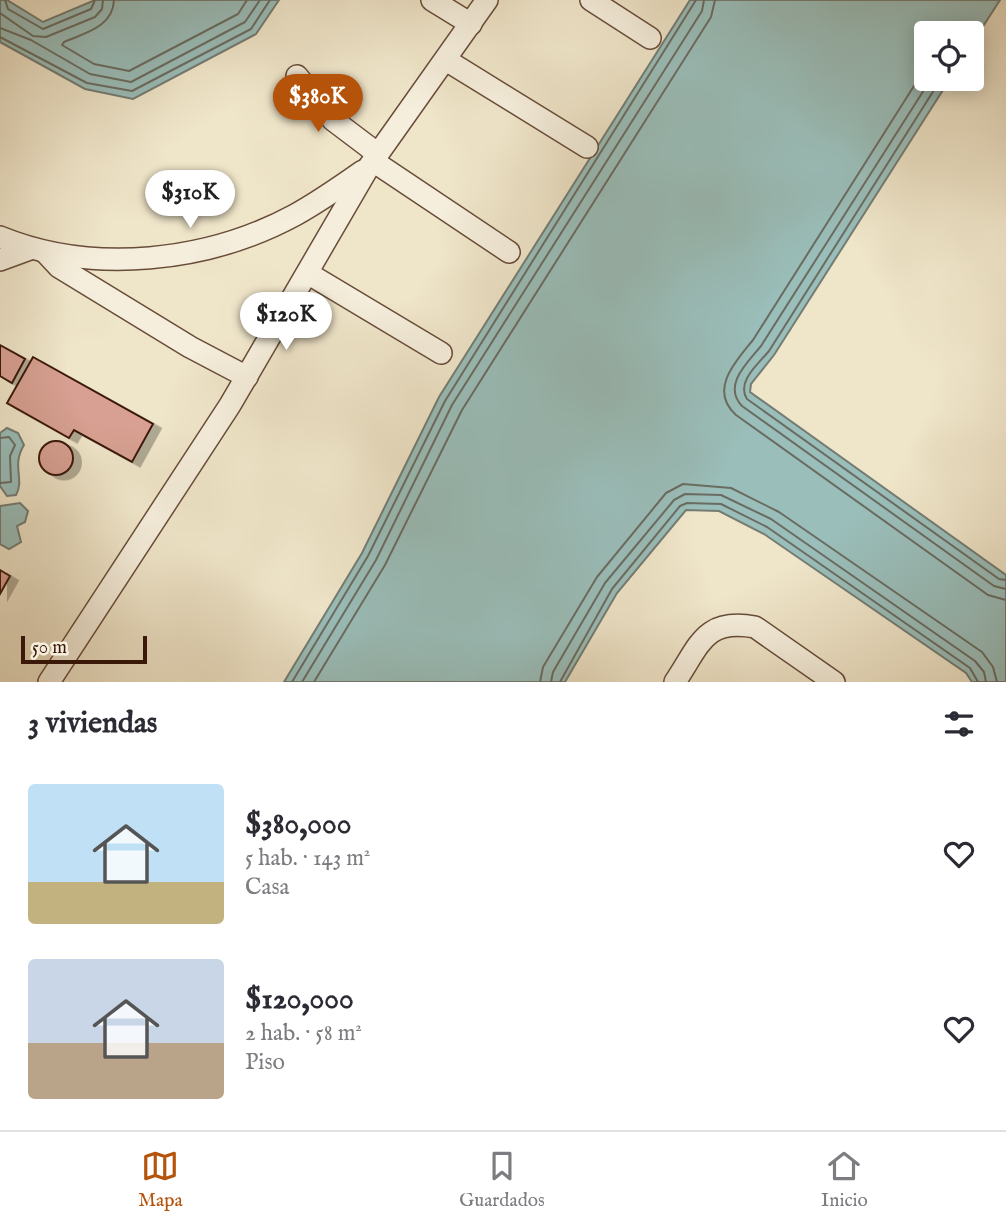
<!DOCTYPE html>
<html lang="es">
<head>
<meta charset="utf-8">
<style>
  :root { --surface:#fff; --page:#f7f7f7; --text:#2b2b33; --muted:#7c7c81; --line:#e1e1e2; --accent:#b45309 }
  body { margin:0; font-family:"IM FELL English",serif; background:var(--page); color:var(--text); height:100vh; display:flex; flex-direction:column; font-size:26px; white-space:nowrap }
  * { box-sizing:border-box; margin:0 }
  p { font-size:23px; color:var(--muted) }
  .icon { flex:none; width:38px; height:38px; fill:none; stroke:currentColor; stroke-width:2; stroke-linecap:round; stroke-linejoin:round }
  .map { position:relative; height:682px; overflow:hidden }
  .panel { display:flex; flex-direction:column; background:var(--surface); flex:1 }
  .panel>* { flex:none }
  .tools { position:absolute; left:914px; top:21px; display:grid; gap:14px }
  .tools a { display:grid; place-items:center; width:70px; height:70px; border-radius:7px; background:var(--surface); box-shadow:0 4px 18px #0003; font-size:35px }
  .scale { position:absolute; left:21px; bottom:18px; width:126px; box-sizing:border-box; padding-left:7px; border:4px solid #3b1909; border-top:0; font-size:19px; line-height:24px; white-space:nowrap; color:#3b1909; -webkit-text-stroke:5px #f5eedc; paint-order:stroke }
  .price { position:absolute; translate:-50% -60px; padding:0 16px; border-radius:24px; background:#fff; color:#222; font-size:23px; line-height:46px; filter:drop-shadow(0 2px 4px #0008) }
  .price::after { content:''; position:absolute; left:50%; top:42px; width:21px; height:16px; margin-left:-10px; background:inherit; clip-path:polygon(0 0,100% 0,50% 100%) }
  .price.active { background:var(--accent); color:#fff }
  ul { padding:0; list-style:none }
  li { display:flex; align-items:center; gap:21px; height:175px; padding:0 28px }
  li span { display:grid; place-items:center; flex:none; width:196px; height:140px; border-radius:7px; color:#555 }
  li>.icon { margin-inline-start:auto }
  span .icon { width:84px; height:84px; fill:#fffc; stroke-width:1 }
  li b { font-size:30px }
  h2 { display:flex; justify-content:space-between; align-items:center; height:84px; padding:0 28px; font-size:30px }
  .tabs { display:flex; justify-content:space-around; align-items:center; height:98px; border-top:2px solid var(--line); background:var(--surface); font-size:19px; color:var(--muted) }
  .tabs a { display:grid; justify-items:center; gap:4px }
  .tabs .active { color:var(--accent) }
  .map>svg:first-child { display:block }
</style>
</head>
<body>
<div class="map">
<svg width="1006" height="682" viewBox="0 0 1006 682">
  <defs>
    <filter id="shadow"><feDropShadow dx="8" dy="4.5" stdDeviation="0" flood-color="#0004"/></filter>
  </defs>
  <rect width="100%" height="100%" fill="#efe5c9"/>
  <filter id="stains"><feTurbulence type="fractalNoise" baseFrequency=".00286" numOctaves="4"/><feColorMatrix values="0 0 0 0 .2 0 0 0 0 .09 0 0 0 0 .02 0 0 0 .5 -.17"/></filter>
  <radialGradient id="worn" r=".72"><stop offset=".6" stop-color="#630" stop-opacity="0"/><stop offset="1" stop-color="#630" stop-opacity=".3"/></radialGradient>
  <!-- water -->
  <g fill="#9abeba" stroke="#747c73" stroke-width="2">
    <path d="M0,0H7L43,22L95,0H279L256,34L133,99L85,89L0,42Z"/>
    <path d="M690,0H1000L971,45V33H926V79H950L774,355L751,384L750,392L1006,575V682H972L966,673L764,534L719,511L686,510L617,593L565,682H284L362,553L439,397Z"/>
    <path d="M7,428L18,433L24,445C11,466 25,479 16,495L7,496L0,486V433Z"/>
    <path d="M20,503L28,511L25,522L17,526L21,542L9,549L0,544V506Z"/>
  </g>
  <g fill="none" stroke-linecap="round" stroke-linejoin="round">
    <!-- shore -->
    <g stroke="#6a6c62" stroke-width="2">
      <path d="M5,0L8,9L43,29L91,9L95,0"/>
      <path d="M114,0C113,27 85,33 64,42L62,45L94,64L129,71L238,14L247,0"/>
      <path d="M0,13L33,36L46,37L95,17L102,9L103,0"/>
      <path d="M0,28L31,40L90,74L131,82L245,22L260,0"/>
      <path d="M0,37L87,83L132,91L251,29L270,0"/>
      <path d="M926,67L753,340C736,361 708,390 736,415L988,595L1006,600"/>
      <path d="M931,79L761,346C748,362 722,385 742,406L994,586L1006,589"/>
      <path d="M941,79L769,351C758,364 736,382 747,399L999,579L1006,580"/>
      <path d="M0,438L9,437L15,445L10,456L11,482L0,483"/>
      <path d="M292,682L368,556L445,401L696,0"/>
      <path d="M302,682L376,560L452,405L702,11L704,0"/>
      <path d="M314,682L385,565L462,410L711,17L715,0"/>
      <path d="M540,682L543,667L597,577L666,493L683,484L731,488L779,512L982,652L993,667L997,682"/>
      <path d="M551,682L553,672L605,583L674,500L685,494L721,495L771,519L975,661L984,672L986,682"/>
      <path d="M560,682L612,589L680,506L687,503L721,504L767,527L970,668L978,682"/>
    </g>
  </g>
  <!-- building -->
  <g fill="#d7a092" stroke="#3b1909" stroke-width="2" filter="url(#shadow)">
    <path d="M0,345L25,359L12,383L0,376Z"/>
    <path d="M33,357L153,424L132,462L74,430L69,438L7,403Z"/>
    <circle cx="56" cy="458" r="17"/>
    <path d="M0,570L10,576L0,594Z"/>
  </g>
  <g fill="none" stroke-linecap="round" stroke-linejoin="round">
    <defs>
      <g id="minor">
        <path d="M432,0L471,24"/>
        <path d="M591,0L650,38"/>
        <path d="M446,60L587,147"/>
        <path d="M297,76L333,120L378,154"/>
        <path d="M373,161L509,252"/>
        <path d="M0,237C93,275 208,262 295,215C319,202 341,186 363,171"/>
        <path d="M45,252L59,267L190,347L247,377"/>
        <path d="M0,260L30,249"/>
        <path d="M309,274L441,353"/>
        <path d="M49,682L230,405L368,168L487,0"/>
        <path d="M675,682C700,645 704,618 755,627L834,682"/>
      </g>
    </defs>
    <!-- minor casing -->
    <use href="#minor" stroke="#684c39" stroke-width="24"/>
    <!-- minor -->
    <use href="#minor" stroke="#f5eedc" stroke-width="21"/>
  </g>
  <rect width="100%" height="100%" filter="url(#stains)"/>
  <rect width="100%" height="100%" fill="url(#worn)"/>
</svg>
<div class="tools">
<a><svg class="icon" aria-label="locate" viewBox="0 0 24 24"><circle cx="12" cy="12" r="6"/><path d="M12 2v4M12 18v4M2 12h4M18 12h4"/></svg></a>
</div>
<div class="scale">50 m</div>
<b class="price active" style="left:318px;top:134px">$380K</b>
<b class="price" style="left:190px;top:230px">$310K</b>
<b class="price" style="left:286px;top:352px">$120K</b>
</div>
<section class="panel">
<h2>3 viviendas<svg class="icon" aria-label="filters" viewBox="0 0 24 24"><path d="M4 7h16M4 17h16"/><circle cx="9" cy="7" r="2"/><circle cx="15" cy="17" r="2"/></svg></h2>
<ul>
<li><span style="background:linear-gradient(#bfe0f5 70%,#c2b280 0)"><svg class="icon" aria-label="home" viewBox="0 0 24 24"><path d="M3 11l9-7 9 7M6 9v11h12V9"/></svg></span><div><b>$380,000</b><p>5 hab. · 143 m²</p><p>Casa</p></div><svg class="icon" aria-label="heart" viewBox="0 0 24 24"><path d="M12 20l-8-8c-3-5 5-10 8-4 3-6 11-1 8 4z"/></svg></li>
<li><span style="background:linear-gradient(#c9d6e8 60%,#b9a48a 0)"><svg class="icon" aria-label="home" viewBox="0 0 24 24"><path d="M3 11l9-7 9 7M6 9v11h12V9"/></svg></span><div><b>$120,000</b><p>2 hab. · 58 m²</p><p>Piso</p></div><svg class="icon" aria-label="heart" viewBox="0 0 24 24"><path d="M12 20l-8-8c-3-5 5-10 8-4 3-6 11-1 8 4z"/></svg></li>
</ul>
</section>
<nav class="tabs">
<a class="active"><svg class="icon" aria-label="map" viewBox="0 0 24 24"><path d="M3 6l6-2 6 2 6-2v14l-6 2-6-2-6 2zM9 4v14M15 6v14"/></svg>Mapa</a>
<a><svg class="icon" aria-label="saved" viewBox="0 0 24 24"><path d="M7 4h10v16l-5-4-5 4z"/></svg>Guardados</a>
<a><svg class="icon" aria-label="home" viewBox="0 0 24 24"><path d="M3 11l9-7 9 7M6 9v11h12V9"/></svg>Inicio</a>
</nav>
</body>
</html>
